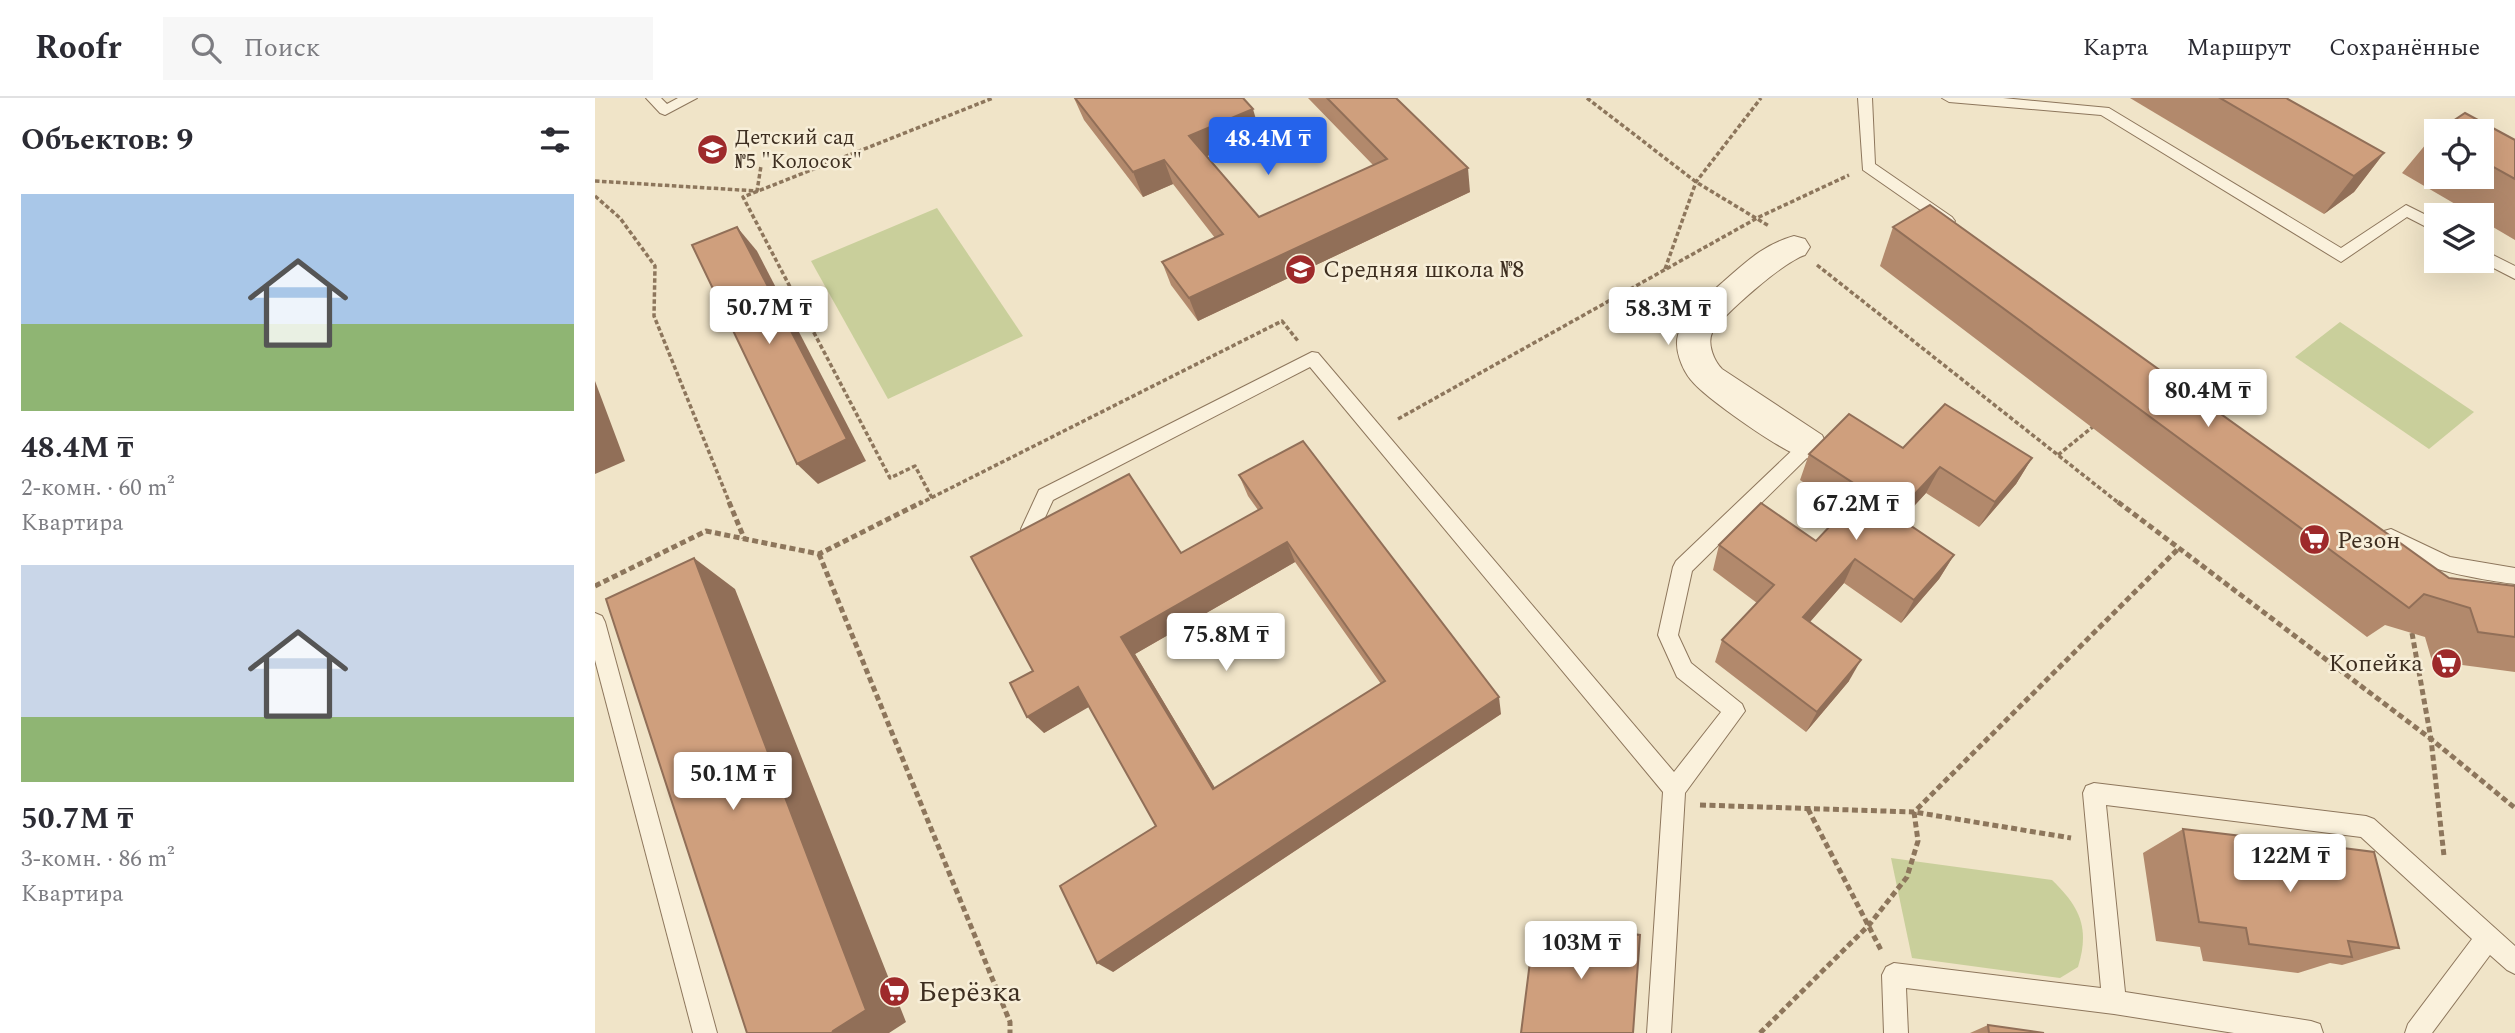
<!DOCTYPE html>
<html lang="ru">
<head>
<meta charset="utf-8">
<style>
  :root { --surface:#fff; --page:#f7f7f7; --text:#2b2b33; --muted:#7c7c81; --line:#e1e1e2; --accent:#2563eb }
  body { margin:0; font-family:Spectral,serif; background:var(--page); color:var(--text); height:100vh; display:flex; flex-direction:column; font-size:26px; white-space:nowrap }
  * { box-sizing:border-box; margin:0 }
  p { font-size:23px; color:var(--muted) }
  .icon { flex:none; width:38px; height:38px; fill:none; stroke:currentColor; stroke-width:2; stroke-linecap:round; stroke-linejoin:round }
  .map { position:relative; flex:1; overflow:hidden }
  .panel { display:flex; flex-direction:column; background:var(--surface); width:595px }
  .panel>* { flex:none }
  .tools { position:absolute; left:1829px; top:21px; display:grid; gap:14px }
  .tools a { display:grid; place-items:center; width:70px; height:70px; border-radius:0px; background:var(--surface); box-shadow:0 7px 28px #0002; font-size:35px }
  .price { position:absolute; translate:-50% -60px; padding:0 16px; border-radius:7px; background:#fff; color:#222; font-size:23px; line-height:46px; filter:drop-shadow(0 2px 4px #0008) }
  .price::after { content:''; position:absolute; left:50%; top:42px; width:21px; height:16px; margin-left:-10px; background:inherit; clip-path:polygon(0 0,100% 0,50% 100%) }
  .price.active { background:var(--accent); color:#fff }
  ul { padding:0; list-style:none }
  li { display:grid; align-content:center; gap:14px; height:371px; padding:0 21px }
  li span { display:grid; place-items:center; height:217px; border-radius:0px; color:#555 }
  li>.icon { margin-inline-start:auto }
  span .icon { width:126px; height:126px; fill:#fffc; stroke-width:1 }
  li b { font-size:30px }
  h2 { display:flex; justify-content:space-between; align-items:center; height:84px; padding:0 21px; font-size:30px }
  header { display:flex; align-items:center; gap:42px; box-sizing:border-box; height:98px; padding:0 35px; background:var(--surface); border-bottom:2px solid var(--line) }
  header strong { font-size:33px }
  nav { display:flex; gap:38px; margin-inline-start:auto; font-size:24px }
  .search { width:490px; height:63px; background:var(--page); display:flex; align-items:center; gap:18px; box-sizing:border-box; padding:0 24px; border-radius:0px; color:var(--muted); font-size:26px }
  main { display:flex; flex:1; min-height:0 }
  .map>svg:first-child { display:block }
</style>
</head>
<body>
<header>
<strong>Roofr</strong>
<div class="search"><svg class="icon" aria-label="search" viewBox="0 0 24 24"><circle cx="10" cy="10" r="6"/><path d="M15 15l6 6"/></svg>Поиск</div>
<nav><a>Карта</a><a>Маршрут</a><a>Сохранённые</a></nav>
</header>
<main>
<section class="panel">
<h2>Объектов: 9<svg class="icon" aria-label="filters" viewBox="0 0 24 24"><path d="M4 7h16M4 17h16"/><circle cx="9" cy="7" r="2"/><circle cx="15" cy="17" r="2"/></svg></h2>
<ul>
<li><span style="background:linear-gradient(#a9c7e8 60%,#8fb573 0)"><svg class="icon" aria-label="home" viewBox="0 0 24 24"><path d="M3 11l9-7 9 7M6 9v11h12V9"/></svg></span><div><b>48.4M ₸</b><p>2-комн. · 60 m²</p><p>Квартира</p></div></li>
<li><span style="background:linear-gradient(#c9d6e8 70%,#8fb573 0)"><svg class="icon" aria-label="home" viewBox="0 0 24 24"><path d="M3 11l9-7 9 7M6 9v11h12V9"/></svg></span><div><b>50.7M ₸</b><p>3-комн. · 86 m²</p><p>Квартира</p></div></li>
</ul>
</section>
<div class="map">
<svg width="1920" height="935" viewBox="0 0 1920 935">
  <rect width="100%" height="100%" fill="#f0e4c8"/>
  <!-- green -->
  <g fill="#c9cf9b">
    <path d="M342,110L428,238L293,301L216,163Z"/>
    <path d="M1745,224L1879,314L1834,351L1700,259Z"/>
    <path d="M1296,760L1457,782C1485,809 1495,830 1483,869L1465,880L1317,860Z"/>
  </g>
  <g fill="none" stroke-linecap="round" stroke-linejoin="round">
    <defs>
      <g id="lane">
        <path d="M51,0H66L72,6L83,0H102L70,17L65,15Z"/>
        <path d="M1263,0H1277L1280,66L1357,119L1360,123L1357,127H1347L1268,72Z"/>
        <path d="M1347,0H1408L1514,10L1746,150L1811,107L1841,122V134L1812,119L1746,164L1506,17L1354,4Z"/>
        <path d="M1886,151L1920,168V181L1885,163Z"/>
        <path d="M717,254L723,255L1079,674L1126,614L1082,579L1063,537L1078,469L1081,463L1208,342H1220L1223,347L1220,352L1097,473L1083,537L1096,565L1147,606L1150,613L1090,695L1076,935H1052L1068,694L715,269L458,402L442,437L435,439L428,437L426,431L444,392Z"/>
        <path d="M1796,431L1855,459L1920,470V486C1889,482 1801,469 1787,439L1789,433Z"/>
        <path d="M0,515L7,518L10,524L122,935H98L0,562Z"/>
        <path d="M1499,685L1771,718L1779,721L1920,848V876L1912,872L1895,857L1837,935H1810L1813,926L1877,841L1766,739L1511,707L1530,894L1716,923L1725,926L1728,935H1639L1519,916L1311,890L1313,935H1289L1287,877L1291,869L1299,865L1506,890L1488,695L1491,688Z"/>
      </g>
      <path id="street" d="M1199,138L1210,141L1215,149L1210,157C1190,163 1128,216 1117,235C1112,246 1119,263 1127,271L1227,337L1232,347L1227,357C1222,359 1216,361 1211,360C1191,357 1109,299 1096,282C1087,271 1079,251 1083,237C1089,216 1112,198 1128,184C1152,163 1168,147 1199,138Z"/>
    </defs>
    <!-- lane casing -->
    <use href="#lane" stroke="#8d765c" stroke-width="2"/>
    <!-- street casing -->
    <use href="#street" stroke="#8d765c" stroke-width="2"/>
    <!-- path-far1 -->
    <g stroke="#8d765c" stroke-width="3.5" stroke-dasharray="4.5 2.5" stroke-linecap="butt">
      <path d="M992,0L1101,84L1174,128"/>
      <path d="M0,83L162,93L166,68"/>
      <path d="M0,98L25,120L60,168L59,218L135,406"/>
      <path d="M1222,167L1525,406"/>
      <path d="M1070,171L1101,84L1166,0"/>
      <path d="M803,321L1164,119L1254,77"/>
      <path d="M1463,357L1500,327"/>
      <path d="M337,400L320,368L295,380L148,99L398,0"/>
      <path d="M324,406L687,223L703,243"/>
    </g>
    <!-- path -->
    <g stroke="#8d765c" stroke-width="5" stroke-dasharray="6 3.5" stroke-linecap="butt">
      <path d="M134,404L149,440"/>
      <path d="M1523,404L1836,641L1920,710"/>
      <path d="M224,456L415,924V935"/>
      <path d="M0,488L111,433L224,456L327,404"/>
      <path d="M1817,535L1836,641L1849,758"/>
      <path d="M1105,707L1319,714L1583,451"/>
      <path d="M1213,711L1286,852"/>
      <path d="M1165,935L1274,827L1312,779L1323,743L1319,714L1476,740"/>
    </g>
    <!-- lane -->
    <use href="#lane" fill="#faf1dc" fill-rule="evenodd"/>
    <!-- street -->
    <use href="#street" fill="#faf1dc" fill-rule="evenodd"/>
  </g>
  <!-- wall -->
  <g fill="#b2896c" fill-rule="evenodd">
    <path d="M479,0H648L665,35L612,58L664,119L778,67L713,0H801L875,94L603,223L576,187L567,164L620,140L578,86L548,99L489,22Z"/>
    <path d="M1535,0H1691L1789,55L1759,94L1729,116Z"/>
    <path d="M1886,33L1920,42V142L1886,122V117H1879L1807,75L1841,34V79H1886Z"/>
    <path d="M1298,129L1854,480L1920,488V574L1837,563L1830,539L1790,527L1772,539L1285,168Z"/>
    <path d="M1308,350L1437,360L1421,386L1384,429L1331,395L1306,422L1359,457L1344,481L1306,525L1249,485L1215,524L1254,583L1211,634L1120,564L1127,542L1162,505L1118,472L1124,447L1221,443L1250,412L1205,382L1214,356Z"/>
    <path d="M644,377L906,616L518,874L561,728L494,608L449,635L438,573L586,455L663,412L653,398ZM700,464L786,586L620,690L540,556Z"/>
    <path d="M1588,731L1658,753L1694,757L1716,746L1804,850L1747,867L1735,865L1703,875L1608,863L1605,849L1561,843L1548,755Z"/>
    <path d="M1393,927L1449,935H1375Z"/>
  </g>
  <!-- shaded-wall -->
  <g fill="#916f58">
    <path d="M658,11L665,35L603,62L594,38Z"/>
    <path d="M1789,55L1759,94L1729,116L1759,78Z"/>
    <path d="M569,62L578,86L548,99L538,74Z"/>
    <path d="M873,70L875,94L603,223L594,200Z"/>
    <path d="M142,129L162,153L271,363L223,386L202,366Z"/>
    <path d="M0,283L30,363L0,376Z"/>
    <path d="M1437,360L1421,386L1384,429L1400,404Z"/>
    <path d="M1345,369L1331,395L1288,442L1300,417Z"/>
    <path d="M692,444L700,464L540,556L629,705L618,691L526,539Z"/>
    <path d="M1359,457L1344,481L1306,525L1319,502Z"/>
    <path d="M99,460L140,491L311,924L294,935H237L238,933Z"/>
    <path d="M1260,461L1249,485L1199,542L1208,519Z"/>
    <path d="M1266,562L1254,583L1211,634L1222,614Z"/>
    <path d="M483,589L499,606L449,635L432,619Z"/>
    <path d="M904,599L906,616L518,874L502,865Z"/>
  </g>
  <!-- building -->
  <g fill="#cf9f7d" stroke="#916f58" stroke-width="2" fill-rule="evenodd">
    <path d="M480,0H648L658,11L594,38L664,119L792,61L732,0H801L873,70L594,200L567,164L628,136L569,62L538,74Z"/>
    <path d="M1625,0H1691L1789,55L1759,78Z"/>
    <path d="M1870,15L1920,42V81L1886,62V33H1843Z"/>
    <path d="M1335,107L1854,480L1920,488V539L1883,534L1875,510L1829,496L1814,510L1298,129Z"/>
    <path d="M142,129L252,341L202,366L97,147Z"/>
    <path d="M1350,306L1437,360L1400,404L1345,369L1300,417L1359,457L1319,502L1260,461L1208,519L1266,562L1222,614L1127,542L1179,487L1124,447L1166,405L1221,443L1269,392L1214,356L1254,316L1308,350Z"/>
    <path d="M708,343L904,599L502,865L465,788L561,728L483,589L432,619L415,585L438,573L376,459L534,376L586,455L667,410L644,377ZM692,444L790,583L618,691L526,539Z"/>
    <path d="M99,460L271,912L238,933L237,935H152L11,501Z"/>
    <path d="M1588,731L1655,739L1658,753L1719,760L1716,746L1779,754L1804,850L1753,843L1757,859L1654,846L1651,830L1604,824Z"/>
    <path d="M940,824L1045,837L1038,935H926Z"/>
    <path d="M1393,927L1449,935H1394Z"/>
  </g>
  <!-- icons -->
  <defs>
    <symbol id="school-disc" viewBox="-11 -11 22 22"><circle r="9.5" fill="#9e2a2b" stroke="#f7eed8"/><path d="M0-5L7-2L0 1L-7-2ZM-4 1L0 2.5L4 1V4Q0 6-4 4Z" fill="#fff"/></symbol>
    <symbol id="supermarket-disc" viewBox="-11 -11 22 22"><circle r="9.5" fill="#9e2a2b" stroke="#f7eed8"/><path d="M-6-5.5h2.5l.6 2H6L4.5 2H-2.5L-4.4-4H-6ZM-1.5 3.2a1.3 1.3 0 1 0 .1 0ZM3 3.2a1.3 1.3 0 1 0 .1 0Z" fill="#fff"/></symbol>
  </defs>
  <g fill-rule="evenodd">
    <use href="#school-disc" x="100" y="34" width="35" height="35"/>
    <use href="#school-disc" x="688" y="154" width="35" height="35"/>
    <use href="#supermarket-disc" x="1702" y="424" width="35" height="35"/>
    <use href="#supermarket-disc" x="1834" y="548" width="35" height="35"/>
    <use href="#supermarket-disc" x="282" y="876" width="35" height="35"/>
  </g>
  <g text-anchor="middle" stroke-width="5" stroke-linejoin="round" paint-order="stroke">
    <!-- far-poi labels -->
    <g font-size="21" fill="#3d2e20" stroke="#f7eed8" text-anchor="start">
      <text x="140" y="46">Детский сад<tspan x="140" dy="24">№5 "Колосок"</tspan></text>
    </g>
    <!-- poi labels -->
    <g font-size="24" fill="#3d2e20" stroke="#f7eed8" text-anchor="start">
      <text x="728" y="179">Средняя школа №8</text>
      <text x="1742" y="450">Резон</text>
      <text x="1828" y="573" text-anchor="end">Копейка</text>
    </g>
    <!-- near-poi labels -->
    <g font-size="28" fill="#3d2e20" stroke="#f7eed8" text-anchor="start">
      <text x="323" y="903">Берёзка</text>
    </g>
  </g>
</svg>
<div class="tools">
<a><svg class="icon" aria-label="locate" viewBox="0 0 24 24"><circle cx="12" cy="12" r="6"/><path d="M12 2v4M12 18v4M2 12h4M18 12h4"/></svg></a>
<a><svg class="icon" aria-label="layers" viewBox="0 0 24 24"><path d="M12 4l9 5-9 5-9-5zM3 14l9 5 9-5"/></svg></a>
</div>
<b class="price active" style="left:673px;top:79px">48.4M ₸</b>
<b class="price" style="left:174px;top:248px">50.7M ₸</b>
<b class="price" style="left:1073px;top:249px">58.3M ₸</b>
<b class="price" style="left:1613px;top:331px">80.4M ₸</b>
<b class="price" style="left:1261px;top:444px">67.2M ₸</b>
<b class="price" style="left:631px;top:575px">75.8M ₸</b>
<b class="price" style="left:138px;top:714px">50.1M ₸</b>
<b class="price" style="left:1695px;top:796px">122M ₸</b>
<b class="price" style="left:986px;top:883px">103M ₸</b>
</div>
</main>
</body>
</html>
